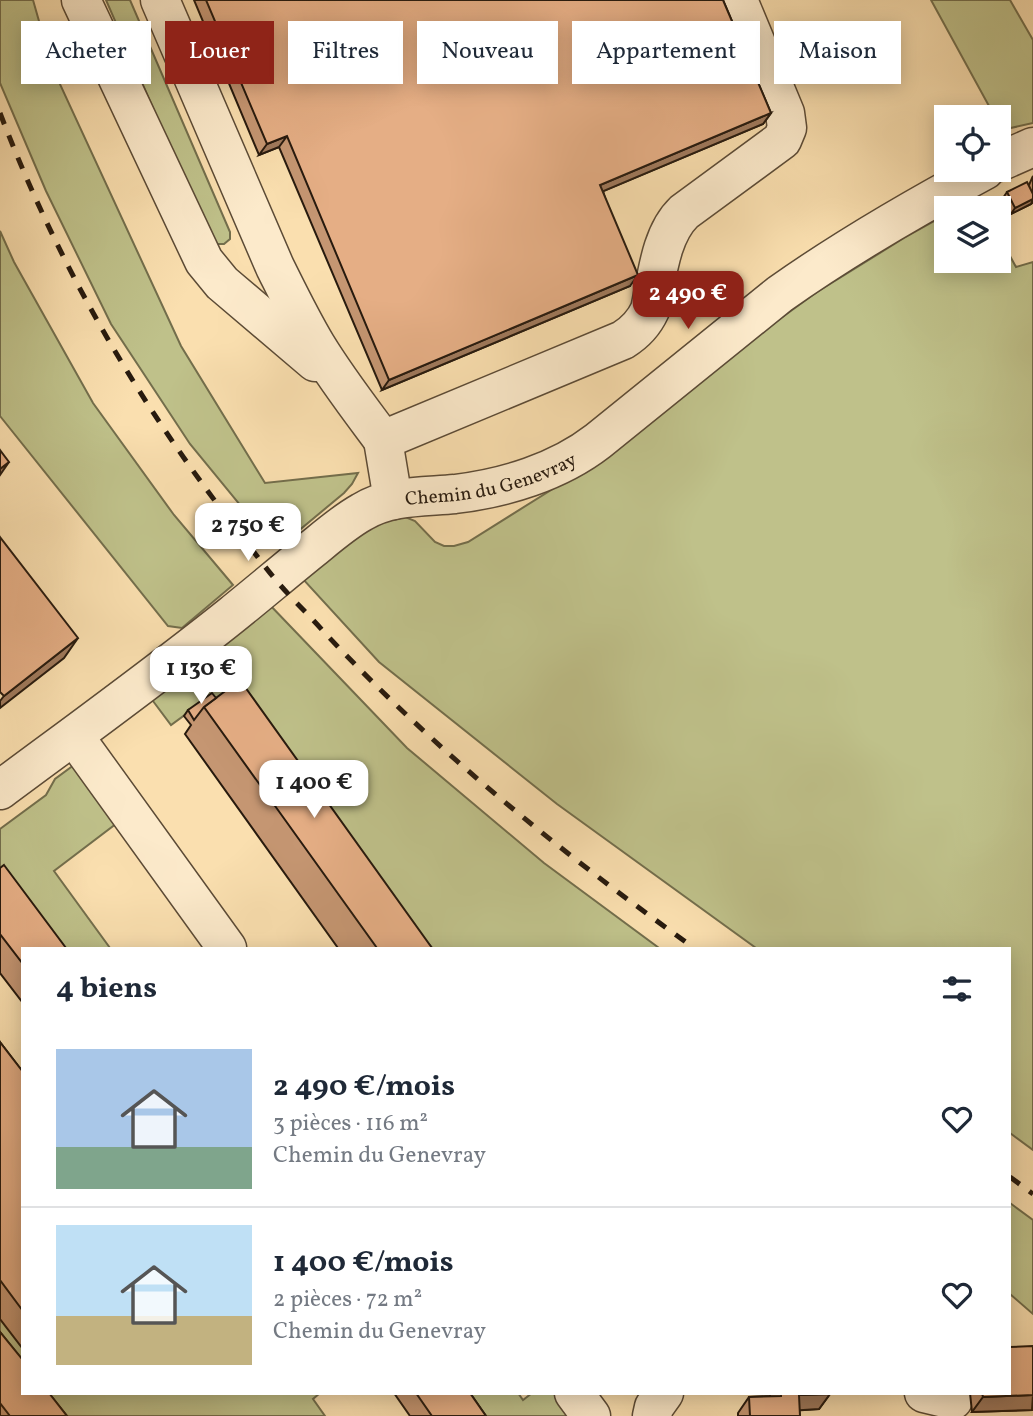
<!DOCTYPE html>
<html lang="fr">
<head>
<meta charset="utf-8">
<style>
  :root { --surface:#fff; --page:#f2f2f3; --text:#1f2937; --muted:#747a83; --line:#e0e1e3; --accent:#8f2418 }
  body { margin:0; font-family:Vollkorn,serif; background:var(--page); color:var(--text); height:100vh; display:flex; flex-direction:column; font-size:26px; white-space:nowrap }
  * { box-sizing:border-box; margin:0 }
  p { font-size:23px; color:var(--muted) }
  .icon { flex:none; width:38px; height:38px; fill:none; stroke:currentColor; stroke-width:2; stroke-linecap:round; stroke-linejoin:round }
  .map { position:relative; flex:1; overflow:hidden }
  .panel { position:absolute; left:21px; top:947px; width:990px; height:448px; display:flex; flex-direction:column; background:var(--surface); border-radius:0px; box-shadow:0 4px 18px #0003 }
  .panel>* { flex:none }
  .banner { position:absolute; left:21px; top:21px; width:992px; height:63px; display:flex; gap:14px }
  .buttons { position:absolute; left:934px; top:105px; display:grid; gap:14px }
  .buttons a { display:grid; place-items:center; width:77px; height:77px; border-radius:0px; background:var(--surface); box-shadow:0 4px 18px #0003; font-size:35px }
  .price { position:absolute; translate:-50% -60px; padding:0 16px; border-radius:14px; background:#fff; color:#222; font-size:23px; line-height:46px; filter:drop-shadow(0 2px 4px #0008) }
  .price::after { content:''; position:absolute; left:50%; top:42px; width:21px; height:16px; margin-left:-10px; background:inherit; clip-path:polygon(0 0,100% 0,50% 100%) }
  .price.active { background:var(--accent); color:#fff }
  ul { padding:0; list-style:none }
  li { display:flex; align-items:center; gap:21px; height:175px; padding:0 35px }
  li+li { border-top:2px solid var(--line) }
  li span { display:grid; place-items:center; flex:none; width:196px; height:140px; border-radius:0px; color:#555 }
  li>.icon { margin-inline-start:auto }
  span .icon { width:84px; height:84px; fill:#fffc; stroke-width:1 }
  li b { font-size:30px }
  h2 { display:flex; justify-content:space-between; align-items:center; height:84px; padding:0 35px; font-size:30px }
  .tag { padding:0 24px; border-radius:0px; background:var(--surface); box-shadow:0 4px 18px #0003; font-size:24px; line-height:63px }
  .tag.active { background:var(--accent); color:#fff }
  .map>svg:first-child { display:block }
</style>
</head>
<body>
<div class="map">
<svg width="1033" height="1416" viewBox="0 0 1033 1416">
  <rect width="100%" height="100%" fill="#fadfaf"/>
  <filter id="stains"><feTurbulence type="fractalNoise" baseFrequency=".00286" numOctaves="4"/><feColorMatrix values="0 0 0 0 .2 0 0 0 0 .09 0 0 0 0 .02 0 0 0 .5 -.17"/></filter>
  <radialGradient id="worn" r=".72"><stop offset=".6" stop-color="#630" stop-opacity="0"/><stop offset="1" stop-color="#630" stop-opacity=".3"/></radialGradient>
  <!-- green -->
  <g fill="#bfc18a" stroke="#736e4c" stroke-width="2">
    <path d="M0,0H33L52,67L181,346L265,483L358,473L352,484L344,493L285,542L277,533L268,539L190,444L111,324L46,191L0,83Z"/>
    <path d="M106,0H130L230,232V239L224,244H215L210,239Z"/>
    <path d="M931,0H1010L1033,40V123L1002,130L999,126V117H995Z"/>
    <path d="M947,214V261H999V236L1016,267L1033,262V1150L1010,1133V948H756L557,804L379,662L301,577L366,527L403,516L415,521L435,542L444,546H454L468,542L583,470L770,326L817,292L904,238Z"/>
    <path d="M0,231L14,262L93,403L174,515L233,585L182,628L168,626L0,416Z"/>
    <path d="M268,603L407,748L544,863L659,948H394L208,698L171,725L150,697Z"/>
    <path d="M78,762L121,820L54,871L110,948H37L0,899V829L46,795L55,779Z"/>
    <path d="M0,1080L23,1111V1393H320L313,1399L325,1416H0Z"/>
    <path d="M1010,1203L1033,1220V1314L1010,1294Z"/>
    <path d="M448,1393H518L523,1400L532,1393H558L576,1416H464Z"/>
  </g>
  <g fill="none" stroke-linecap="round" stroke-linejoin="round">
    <defs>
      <g id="minor">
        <path d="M81,0L204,261L222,283L315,362"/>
        <path d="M160,0L275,267C288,293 301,320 316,345C336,378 360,409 383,440"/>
        <path d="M999,162L1033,147"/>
        <path d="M393,500L383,440L623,340C636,332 644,323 650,310C657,278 660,235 684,212L782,140L787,128L785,113L738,0"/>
        <path d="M74,736L227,948"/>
        <path id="s1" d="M0,790C78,732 157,675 233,614C259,593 285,571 311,550C327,537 344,522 362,512C390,495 424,497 455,494C505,488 558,472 598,441L780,294C845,248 914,208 985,170"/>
        <path d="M574,1393L591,1416"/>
        <path d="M924,1393L953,1400"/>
        <path d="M652,1416L654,1407L664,1393"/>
      </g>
    </defs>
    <!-- minor casing -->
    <use href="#minor" stroke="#5c4b36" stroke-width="41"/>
    <!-- minor -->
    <use href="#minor" stroke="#fceacb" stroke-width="38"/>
    <!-- rail -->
    <g stroke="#271a0e" stroke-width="5" stroke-dasharray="12 12" stroke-linecap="butt">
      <path d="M0,113C57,262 134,396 231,522C246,541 260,561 275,579C290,597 308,614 324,632C435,751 562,853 694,948"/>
      <path d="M1010,1177L1033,1194"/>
    </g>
  </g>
  <!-- wall -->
  <g fill="#c59672" stroke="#271a0e" stroke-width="2">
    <path d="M194,0H723L771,113L763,124L603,191L630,286L382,390L279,147L259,155Z"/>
    <path d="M1033,176V203L1032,202L1031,204L1011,214L1003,198L1007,192L1029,185Z"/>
    <path d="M216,698L432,948H338L185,734L191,725L184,716L188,710Z"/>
    <path d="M0,868L23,948V1003L0,973Z"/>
    <path d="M0,1042L23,1072V1349L0,1319Z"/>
    <path d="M0,1332L67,1416H0Z"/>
    <path d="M1033,1346V1409L1032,1410L972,1412L970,1393H1010Z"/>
    <path d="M394,1393H470L486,1416H410Z"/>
    <path d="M770,1393H830V1394L819,1409L799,1410L800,1416H738V1413L749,1397L770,1396Z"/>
  </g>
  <!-- shaded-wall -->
  <g fill="#a07a5d" stroke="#271a0e" stroke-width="2">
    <path d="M771,113L763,124L592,196L600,185Z"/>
    <path d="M287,136L279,147L259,155L267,144Z"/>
    <path d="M1033,199L1031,204L1011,214L1015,208Z"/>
    <path d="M638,275L630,286L382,390L389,380Z"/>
    <path d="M9,462L0,475V469Z"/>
    <path d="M78,638L64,658L0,708V701L4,696Z"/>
    <path d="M830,1394L819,1409L788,1411L799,1395Z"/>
    <path d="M1033,1395L1032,1410L972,1412L983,1397Z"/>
  </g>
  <!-- building -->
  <g fill="#e5ae85" stroke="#271a0e" stroke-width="2">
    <path d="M206,0H723L771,113L600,185L638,275L389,380L287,136L267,144Z"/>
    <path d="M1027,182L1033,194V199L1015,208L1007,192Z"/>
    <path d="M0,450L9,462L0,469Z"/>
    <path d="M0,537L78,638L4,696L0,692Z"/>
    <path d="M240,680L432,948H377L204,707Z"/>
    <path d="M212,693L216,698L204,707L194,720L188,710Z"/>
    <path d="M4,865L66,948H23V964L0,934V868Z"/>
    <path d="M0,1042L23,1072V1311L0,1280Z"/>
    <path d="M0,1332L23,1360V1393H49L67,1416H10L0,1403Z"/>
    <path d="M1033,1346V1395L983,1397L982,1393H1010V1347Z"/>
    <path d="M416,1393H470L486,1416H432Z"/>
    <path d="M781,1393H830V1394L799,1395L800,1416H750L749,1397L781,1396Z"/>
  </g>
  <g text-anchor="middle" stroke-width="7" stroke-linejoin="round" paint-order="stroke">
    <!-- street labels -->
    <g font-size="19" fill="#271a0e" stroke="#fceacb">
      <text dy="7" stroke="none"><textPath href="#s1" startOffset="590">Chemin du Genevray</textPath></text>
    </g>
  </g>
  <rect width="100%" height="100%" filter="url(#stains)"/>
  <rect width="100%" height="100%" fill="url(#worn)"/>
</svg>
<div class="buttons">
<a><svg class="icon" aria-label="locate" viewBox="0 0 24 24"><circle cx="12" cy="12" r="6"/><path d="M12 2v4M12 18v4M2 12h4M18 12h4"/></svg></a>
<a><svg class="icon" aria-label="layers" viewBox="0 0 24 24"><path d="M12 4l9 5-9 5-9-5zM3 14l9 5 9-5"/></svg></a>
</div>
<b class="price active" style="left:688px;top:331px">2 490 €</b>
<b class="price" style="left:248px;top:563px">2 750 €</b>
<b class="price" style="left:201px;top:706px">1 130 €</b>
<b class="price" style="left:314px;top:820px">1 400 €</b>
<div class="banner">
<a class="tag">Acheter</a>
<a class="tag active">Louer</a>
<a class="tag">Filtres</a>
<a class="tag">Nouveau</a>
<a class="tag">Appartement</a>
<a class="tag">Maison</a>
</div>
<section class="panel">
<h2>4 biens<svg class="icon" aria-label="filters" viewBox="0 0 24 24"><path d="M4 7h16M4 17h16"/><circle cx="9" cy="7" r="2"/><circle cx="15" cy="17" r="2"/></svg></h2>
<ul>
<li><span style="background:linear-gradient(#a9c7e8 70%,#7fa58c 0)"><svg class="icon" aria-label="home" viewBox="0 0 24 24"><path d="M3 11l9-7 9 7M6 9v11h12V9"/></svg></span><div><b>2 490 €/mois</b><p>3 pièces · 116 m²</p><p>Chemin du Genevray</p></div><svg class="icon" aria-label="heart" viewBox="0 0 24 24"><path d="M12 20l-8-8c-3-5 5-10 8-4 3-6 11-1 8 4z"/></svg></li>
<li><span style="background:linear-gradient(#bfe0f5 65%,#c2b280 0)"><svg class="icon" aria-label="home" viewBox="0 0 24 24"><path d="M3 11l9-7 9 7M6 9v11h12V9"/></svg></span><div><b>1 400 €/mois</b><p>2 pièces · 72 m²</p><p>Chemin du Genevray</p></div><svg class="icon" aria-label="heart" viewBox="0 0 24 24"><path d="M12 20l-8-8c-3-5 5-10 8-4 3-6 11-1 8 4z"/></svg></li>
</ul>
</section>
</div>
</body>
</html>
